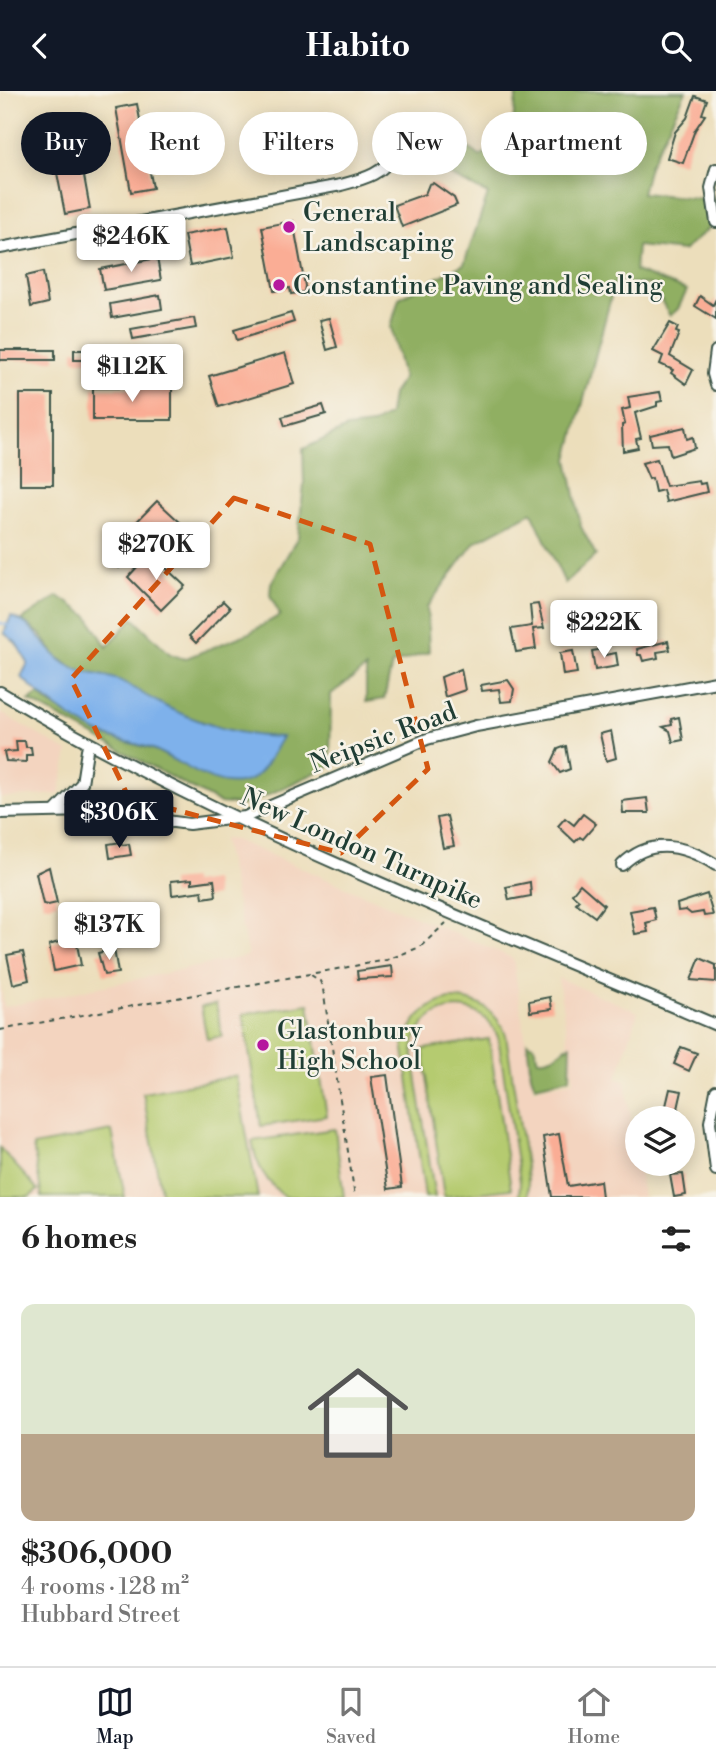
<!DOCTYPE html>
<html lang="en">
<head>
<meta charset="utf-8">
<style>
  :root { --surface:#fff; --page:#f2f2f2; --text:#222; --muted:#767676; --line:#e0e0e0; --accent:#111827 }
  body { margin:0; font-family:"Libre Bodoni",serif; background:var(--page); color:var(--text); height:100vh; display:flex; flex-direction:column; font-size:26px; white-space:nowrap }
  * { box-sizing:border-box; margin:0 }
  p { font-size:23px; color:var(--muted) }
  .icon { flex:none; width:38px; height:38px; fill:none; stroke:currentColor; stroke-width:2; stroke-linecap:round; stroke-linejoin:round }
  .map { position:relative; height:1106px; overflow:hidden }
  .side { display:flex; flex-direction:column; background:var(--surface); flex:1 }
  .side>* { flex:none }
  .top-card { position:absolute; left:21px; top:21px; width:676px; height:63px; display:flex; gap:14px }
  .tools { position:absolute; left:625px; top:1015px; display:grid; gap:14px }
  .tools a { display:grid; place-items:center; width:70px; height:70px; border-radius:50%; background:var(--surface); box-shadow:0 4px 18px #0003; font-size:35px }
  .price { position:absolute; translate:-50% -60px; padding:0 16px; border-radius:7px; background:#fff; color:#222; font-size:23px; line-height:46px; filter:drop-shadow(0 2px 4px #0008) }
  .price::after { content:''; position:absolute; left:50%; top:42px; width:21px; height:16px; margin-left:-10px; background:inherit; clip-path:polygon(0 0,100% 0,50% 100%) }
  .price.current { background:var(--accent); color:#fff }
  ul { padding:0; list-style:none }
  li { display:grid; align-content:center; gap:14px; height:371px; padding:0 21px }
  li+li { border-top:2px solid var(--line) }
  li span { display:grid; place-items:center; height:217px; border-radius:14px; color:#555 }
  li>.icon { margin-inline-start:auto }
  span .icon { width:126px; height:126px; fill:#fffc; stroke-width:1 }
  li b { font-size:30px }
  h2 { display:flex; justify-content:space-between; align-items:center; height:84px; padding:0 21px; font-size:30px }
  .chip { padding:0 24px; border-radius:32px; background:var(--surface); box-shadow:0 4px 18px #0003; font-size:24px; line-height:63px }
  .chip.current { background:var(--accent); color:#fff }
  header { display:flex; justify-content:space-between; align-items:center; height:91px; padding:0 21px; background:var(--accent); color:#fff; font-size:32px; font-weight:800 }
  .tab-bar { display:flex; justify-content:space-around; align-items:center; height:98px; border-top:2px solid var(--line); background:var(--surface); font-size:19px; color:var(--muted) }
  .tab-bar a { display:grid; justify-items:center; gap:4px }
  .tab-bar .current { color:var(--accent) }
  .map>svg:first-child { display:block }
</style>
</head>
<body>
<header><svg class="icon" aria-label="back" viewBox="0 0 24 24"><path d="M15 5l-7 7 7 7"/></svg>Habito<svg class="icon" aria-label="search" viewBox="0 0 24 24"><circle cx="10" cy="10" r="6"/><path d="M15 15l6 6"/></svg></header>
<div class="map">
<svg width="716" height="1106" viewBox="0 0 716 1106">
  <rect width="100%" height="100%" fill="#f7f3e8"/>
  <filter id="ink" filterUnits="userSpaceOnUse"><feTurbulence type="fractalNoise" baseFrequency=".0143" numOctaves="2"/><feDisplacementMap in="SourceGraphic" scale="14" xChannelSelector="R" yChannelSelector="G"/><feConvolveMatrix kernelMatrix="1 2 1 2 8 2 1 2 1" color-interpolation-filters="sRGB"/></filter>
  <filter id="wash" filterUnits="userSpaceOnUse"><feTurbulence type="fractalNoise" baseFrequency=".00686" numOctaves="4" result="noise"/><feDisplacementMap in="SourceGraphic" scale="28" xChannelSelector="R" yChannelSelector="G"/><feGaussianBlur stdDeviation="1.57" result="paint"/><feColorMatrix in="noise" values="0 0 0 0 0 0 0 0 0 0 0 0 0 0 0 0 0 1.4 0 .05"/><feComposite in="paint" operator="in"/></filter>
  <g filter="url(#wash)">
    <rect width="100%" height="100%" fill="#ecdebb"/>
    <!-- built -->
    <g fill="#f3d4bf">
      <path d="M0,621L68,661L59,703L0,707Z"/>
      <path d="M223,748L235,749L513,867L533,998L574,990L558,887L638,921L617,987L625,989L643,1106H0V891L4,916L248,865Z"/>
    </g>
    <!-- green -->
    <g fill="#b5cb6f" stroke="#6a8452" stroke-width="2">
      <path d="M450,908C477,907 496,919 506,944L528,1088V1106H519L520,1091L498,946C478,898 412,914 413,965L435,1106H425L402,945H407C415,924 429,913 450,908Z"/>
      <path d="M216,913L222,945L207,948L201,916Z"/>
      <path d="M309,913L327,1025L261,1035L243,923Z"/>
      <path d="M489,948L511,1098L444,1106L423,958Z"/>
      <path d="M236,985L258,1106H162L143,1002Z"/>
      <path d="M335,1038L344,1106H285C266,1091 256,1074 252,1050Z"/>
      <path d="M112,1040L125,1106H42L33,1055Z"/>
      <path d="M0,1057L38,1099L29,1106H0Z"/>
    </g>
    <!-- forest -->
    <g fill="#90af62" stroke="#58764b" stroke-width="2">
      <path d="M517,0H686L649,75L642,102L706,108L709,137L683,160L637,155L635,180L687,199L678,218L670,225L652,194L615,191L568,368L581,436L596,464L565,492L532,421L475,451L427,516L429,561L392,573L384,608L366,611V577L331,603L330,675L246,714L219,712L29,610L39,603L48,612L103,644L155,659L198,682L272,662L281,646H259L221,637L168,619L136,602L126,593L81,581L57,566L40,543L22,529L58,505L88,525L107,556L133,527L170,563L184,568L249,542L280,524L270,504L271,492L298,446L304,393L303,358L347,337L372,334L389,324L392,303L403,287L391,236L399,207L464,173L488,103L451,85L430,65L432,60L453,63L464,54L480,65L511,46Z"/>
      <path d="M527,951L534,955L538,968C554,970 560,958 571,954L570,987L535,995L531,984Z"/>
    </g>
    <!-- water -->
    <path fill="#7eb1eb" stroke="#4e7790" stroke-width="2" d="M11,525C40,536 42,558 66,573C85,585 108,582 127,593C173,623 225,645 282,646C274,659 264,682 250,689C219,703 182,671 155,659C139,652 120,651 104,644C72,631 45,609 21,586L28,572L16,552L4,542Z"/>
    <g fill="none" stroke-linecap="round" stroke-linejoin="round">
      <!-- stream -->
      <path stroke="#7eb1eb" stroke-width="2.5" d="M0,532L7,534"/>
    </g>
    <g id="blocks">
      <!-- building -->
      <g fill="#faad95">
        <path d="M695,5L707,9L702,23L705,24L695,39L683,72L667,67L675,41L687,27Z"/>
        <path d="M137,13L153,97L131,101L116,17Z"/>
        <path d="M60,49L61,55L78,52L90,118L65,123L51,51Z"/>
        <path d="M433,92L454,107L457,114L402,136L394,114L425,103L429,93Z"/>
        <path d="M293,130L305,195L304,201L291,203L290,197L274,200L262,136Z"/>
        <path d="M228,136L234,166L190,175L184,144Z"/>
        <path d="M157,167L161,189L104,199L100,178Z"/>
        <path d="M43,181L48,212L31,216L26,185Z"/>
        <path d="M160,204L162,218L112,227L110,213Z"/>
        <path d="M700,205L713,214L716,208V228L695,215Z"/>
        <path d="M291,222L294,231L237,249L234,239Z"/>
        <path d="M194,227L196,237L133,248L131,238Z"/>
        <path d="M329,227L337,256L327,259L319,229Z"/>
        <path d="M670,232L678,236L676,241L679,242L670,265L693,279L686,293L671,282L673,279L660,273L663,265L653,260Z"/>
        <rect x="0" y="259" width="55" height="10"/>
        <rect x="74" y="259" width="54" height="10"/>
        <path d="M285,262L294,293L219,316L209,285Z"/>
        <rect x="93" y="297" width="79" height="32"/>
        <path d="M660,301L662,310L657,311V315L635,322L641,347L636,348L638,357L623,360L622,334L625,333L622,319L630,317L628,306Z"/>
        <rect x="20" y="303" width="33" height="91"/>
        <path d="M323,314L326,323L285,335L282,326Z"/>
        <path d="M685,336L687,348L693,346L695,357L671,365L668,353L652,354L650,344Z"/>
        <path d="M657,368L666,395L699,390L700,393L705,392L707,401L666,411L663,399L655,401L652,387L649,388L642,372Z"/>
        <path d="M157,410L182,433L158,457L149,447L119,477L104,464Z"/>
        <path d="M150,462L185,495L161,519L128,486Z"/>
        <path d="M223,510L230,517L196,552L189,545Z"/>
        <path d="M538,513L544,537L533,538L536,558L516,561L511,538L532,535L530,514Z"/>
        <path d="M668,550L670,559L657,561L658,567L643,570L641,564H638L637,558Z"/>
        <path d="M604,558L605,564L616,562L618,575L595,579L592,560Z"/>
        <path d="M573,560L577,582L563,584L560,562Z"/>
        <path d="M461,578L465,599L445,606L441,586Z"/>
        <path d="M508,589L514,598L512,610L501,611L499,598L482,600L481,594Z"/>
        <path d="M679,626L683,649L673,651L670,640L663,636L672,634L671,628Z"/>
        <path d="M611,640L616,667L606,670L600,643Z"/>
        <path d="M16,650H25L26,656H31L32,664H26V671L6,670L4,661L17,660Z"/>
        <path d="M566,655L570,678L560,682L552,671L558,658Z"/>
        <path d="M647,707L649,722H623L622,710Z"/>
        <path d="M583,723L596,733L583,748L580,746L575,751L558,735L565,727L574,734Z"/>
        <path d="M447,725L454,755L443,757L437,727Z"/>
        <path d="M121,751L122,754L129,753L131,764L110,767L108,753Z"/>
        <path d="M49,776L57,812L48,814L43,813L36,782Z"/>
        <path d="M192,788V792L214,789L216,805L203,807L202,800L172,804L171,790Z"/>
        <path d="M530,791L531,805L509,809L506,796Z"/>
        <path d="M580,793L604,814L595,826L576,812L579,809L572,803Z"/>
        <path d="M707,803L713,824L704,825L703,821L691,823L686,819L678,820L677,813Z"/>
        <path d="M653,816L656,829L646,832L648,841L635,843L630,820Z"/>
        <path d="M68,848H76L81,874L54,880L49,854Z"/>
        <path d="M114,858L118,882L104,884L98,862Z"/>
        <path d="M23,861L29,889L13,893L7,864Z"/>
        <path d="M700,867L716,874V891L691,889Z"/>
        <path d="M392,875L393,886L358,888L357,880Z"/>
        <path d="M550,906L552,918L530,921L529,910Z"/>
        <path d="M681,956L697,962L689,980L674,973Z"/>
        <path d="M387,984L402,1096L388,1098L371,986Z"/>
        <path d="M670,998L682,1000L677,1022L665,1019Z"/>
        <path d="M559,1043L568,1095L600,1090L602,1106H552L543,1046Z"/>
        <path d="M683,1083L686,1104L674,1106L670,1084Z"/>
      </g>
    </g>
  </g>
  <g filter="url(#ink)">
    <use href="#blocks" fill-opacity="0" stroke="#3e5548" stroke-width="2"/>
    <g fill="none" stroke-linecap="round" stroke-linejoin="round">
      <defs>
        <g id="minor">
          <path d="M716,78L711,97L716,131"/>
          <path d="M0,157L341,94C364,88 385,83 396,60"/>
          <path d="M716,260L713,283L716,294"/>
          <path d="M0,601C226,737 475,831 716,934"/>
          <path d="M56,719L82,692L88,653"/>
          <path d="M0,722L90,720L189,733L245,726L427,648L476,635L716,591"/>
          <path d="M622,774C650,746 685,754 716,774"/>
          <path d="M716,1000L710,1031L716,1079"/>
        </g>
      </defs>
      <!-- minor casing -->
      <use href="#minor" stroke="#3e5548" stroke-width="14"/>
      <!-- path -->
      <g stroke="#3e5548" stroke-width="2" stroke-dasharray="5 5" stroke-linecap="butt">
        <path d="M311,884L320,890L323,898L355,1106"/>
        <path d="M0,939L387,869L420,856L446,832"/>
      </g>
      <!-- minor -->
      <use href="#minor" stroke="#fff" stroke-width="10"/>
    </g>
  </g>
  <!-- marked area -->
  <path fill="none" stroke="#d45610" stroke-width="5" stroke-dasharray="14 9" stroke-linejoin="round" d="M234,407L370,453L428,678L341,762L129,707L71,588Z"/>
  <!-- markers -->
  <g fill="#b5179e" stroke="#f7f3e8" stroke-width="2.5">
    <circle cx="289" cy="136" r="7"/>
    <circle cx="279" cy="194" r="7"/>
    <circle cx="263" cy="954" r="7"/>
  </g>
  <g text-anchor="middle" stroke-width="5" stroke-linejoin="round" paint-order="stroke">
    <!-- poi labels -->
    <g font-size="26" fill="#1f3d34" stroke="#f7f3e8" text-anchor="start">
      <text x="303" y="130">General<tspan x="303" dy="30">Landscaping</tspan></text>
      <text x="293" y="203">Constantine Paving and Sealing</text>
      <text x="277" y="948">Glastonbury<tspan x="277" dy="30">High School</tspan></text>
    </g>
    <!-- street labels -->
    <g font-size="26" fill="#1f3d34" stroke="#f7f3e8">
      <text transform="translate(383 646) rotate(-21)" y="9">Neipsic Road</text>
      <text transform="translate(362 757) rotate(24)" y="9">New London Turnpike</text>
    </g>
  </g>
</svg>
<div class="tools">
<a><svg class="icon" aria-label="layers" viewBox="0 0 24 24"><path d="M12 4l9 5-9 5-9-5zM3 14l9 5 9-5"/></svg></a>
</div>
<b class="price" style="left:131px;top:183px">$246K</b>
<b class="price" style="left:132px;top:313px">$112K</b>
<b class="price" style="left:156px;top:491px">$270K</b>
<b class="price" style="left:604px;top:569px">$222K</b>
<b class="price current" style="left:119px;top:759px">$306K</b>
<b class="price" style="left:109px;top:871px">$137K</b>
<div class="top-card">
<a class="chip current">Buy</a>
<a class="chip">Rent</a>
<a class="chip">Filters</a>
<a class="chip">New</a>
<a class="chip">Apartment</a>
</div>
</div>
<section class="side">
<h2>6 homes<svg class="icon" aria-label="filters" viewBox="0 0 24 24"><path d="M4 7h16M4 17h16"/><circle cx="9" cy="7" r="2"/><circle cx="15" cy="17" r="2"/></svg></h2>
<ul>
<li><span style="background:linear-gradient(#dfe7d0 60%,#b9a48a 0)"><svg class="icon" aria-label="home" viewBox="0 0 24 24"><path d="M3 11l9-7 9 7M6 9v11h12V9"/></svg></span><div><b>$306,000</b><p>4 rooms · 128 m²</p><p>Hubbard Street</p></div></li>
</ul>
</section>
<nav class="tab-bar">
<a class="current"><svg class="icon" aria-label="map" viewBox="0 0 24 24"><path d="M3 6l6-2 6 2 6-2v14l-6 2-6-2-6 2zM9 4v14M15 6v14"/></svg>Map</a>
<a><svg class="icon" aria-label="saved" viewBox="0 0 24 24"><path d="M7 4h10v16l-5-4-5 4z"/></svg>Saved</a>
<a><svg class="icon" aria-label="home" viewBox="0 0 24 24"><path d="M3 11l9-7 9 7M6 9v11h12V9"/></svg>Home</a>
</nav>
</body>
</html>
